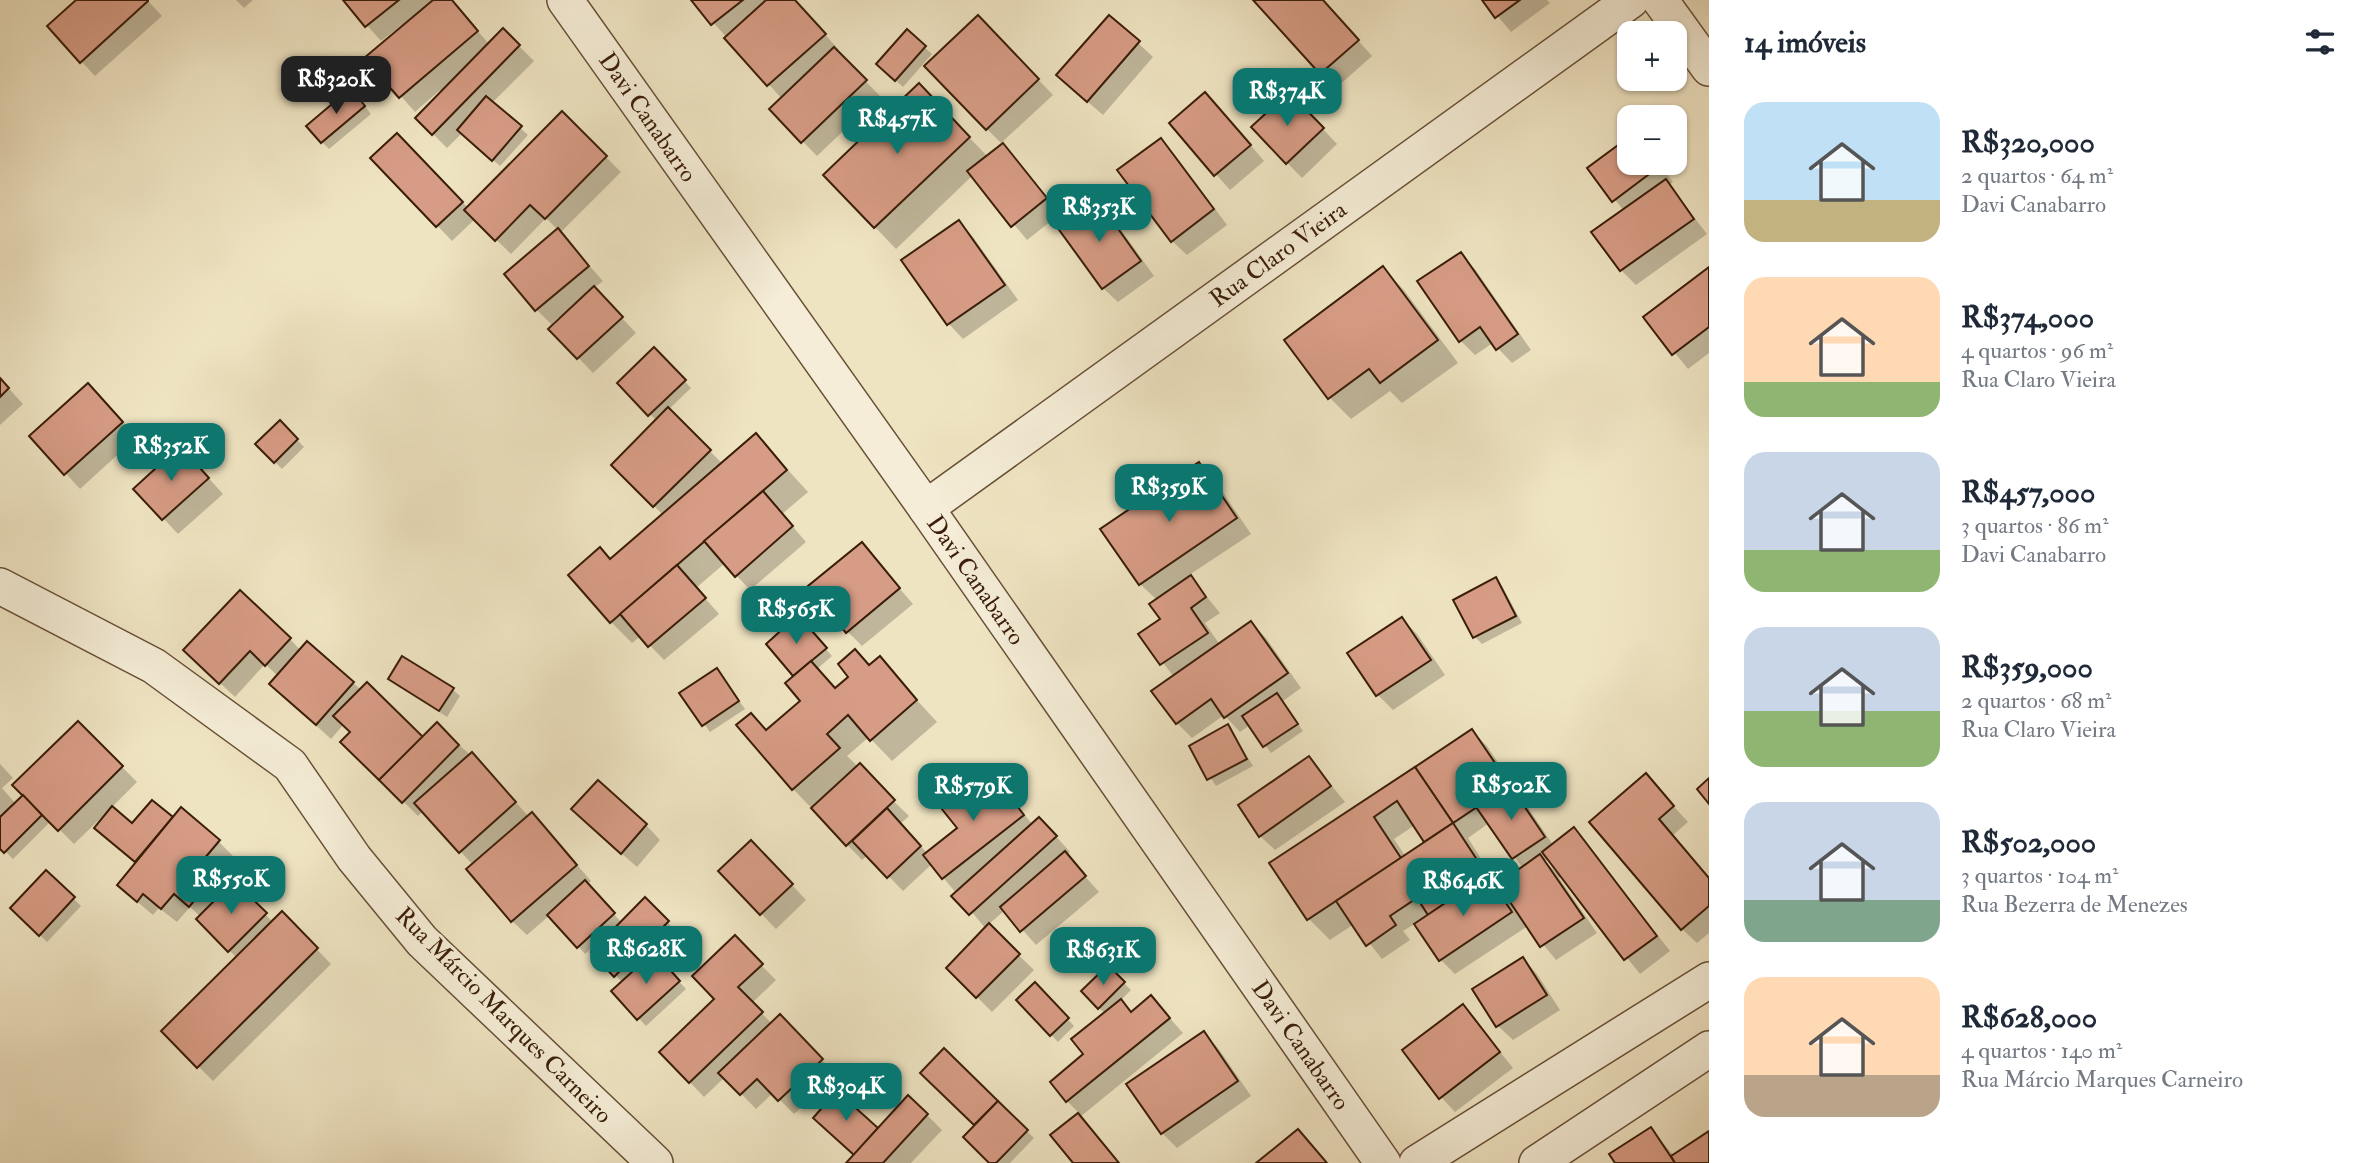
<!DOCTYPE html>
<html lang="pt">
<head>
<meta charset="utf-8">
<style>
  :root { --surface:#fff; --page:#f2f2f3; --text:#1f2937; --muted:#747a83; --accent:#0f766e }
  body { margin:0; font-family:"IM FELL Double Pica",serif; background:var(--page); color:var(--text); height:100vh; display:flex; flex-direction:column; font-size:26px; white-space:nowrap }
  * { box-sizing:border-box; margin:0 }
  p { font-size:23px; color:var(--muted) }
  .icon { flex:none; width:38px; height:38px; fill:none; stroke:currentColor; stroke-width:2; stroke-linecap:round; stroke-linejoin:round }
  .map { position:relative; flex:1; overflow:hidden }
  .side { display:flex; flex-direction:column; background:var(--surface); width:665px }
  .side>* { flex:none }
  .fabs { position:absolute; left:1617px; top:21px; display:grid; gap:14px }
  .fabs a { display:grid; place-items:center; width:70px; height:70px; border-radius:14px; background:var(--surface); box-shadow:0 2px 5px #0004; font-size:35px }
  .price { position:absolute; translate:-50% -60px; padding:0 16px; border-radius:14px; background:var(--accent); color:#fff; font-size:23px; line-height:46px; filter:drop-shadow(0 2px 4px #0008) }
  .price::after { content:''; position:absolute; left:50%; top:42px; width:21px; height:16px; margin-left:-10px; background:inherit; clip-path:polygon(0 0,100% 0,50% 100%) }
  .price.selected { background:#222; color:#fff }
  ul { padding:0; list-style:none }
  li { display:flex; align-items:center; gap:21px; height:175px; padding:0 35px }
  li span { display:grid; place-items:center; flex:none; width:196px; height:140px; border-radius:21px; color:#555 }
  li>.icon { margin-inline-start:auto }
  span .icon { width:84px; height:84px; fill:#fffc; stroke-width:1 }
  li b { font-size:30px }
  h2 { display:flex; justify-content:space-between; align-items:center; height:84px; padding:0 35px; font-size:30px }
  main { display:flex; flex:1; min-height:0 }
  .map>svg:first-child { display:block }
</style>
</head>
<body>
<main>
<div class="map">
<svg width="1709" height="1163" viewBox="0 0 1709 1163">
  <rect width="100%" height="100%" fill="#efe4c2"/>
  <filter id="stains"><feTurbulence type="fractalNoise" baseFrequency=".00286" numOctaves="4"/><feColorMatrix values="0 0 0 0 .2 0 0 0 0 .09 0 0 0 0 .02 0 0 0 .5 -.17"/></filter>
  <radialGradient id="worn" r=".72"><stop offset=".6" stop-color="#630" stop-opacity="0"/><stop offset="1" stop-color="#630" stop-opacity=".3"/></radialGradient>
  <!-- shadow -->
  <g fill="#0003" fill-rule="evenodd">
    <path d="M79,0H147L162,16L95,76L81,61Z"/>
    <path d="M236,0H253L244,8Z"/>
    <path d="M345,0H451L489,44L503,30L534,61L492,103L528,135L500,166L462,133L447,148L417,118L442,92L440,90L415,112L367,58L405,26L403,24L381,41Z"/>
    <path d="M693,0H794L839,50L837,52L880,96L817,156L771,109L782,99Z"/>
    <path d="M1256,0H1322L1372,56L1336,88Z"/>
    <path d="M1484,0H1547L1550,3L1511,32Z"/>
    <path d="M907,32L932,54L903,87L885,71Z"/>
    <path d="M993,32L1053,95L1001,143L987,129Z"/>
    <path d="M1138,43L1153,57L1103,115L1074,90Z"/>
    <path d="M358,98L371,114L329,149L322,142Z"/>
    <path d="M940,107L988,157L1002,145L1060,214L1027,240L973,175L896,249L825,175Z"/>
    <path d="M1220,109L1264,161L1230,190L1171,123Z"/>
    <path d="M1304,109L1337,144L1302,178L1253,127Z"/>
    <path d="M562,113L621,172L560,233L603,281L594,288L636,333L593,373L551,329L561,319L559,317L551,324L536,309L558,230L546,218L511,254L475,219L452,241L373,158L397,135L468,208Z"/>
    <path d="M1629,139V163H1659L1673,182L1669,185L1707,234L1636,285L1621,270L1624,211L1590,168Z"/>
    <path d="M1161,140L1175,155L1227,225L1187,255L1172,241Z"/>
    <path d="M1097,201L1111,216L1154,276L1118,302L1103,288Z"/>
    <path d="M959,222L973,237L1018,300L963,339L949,324L904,261Z"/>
    <path d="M1460,254L1475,269L1531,350L1512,363L1493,343L1475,355L1460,340Z"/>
    <path d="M1383,268L1404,290L1458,363L1402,403L1390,391L1351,419L1330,398L1286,340Z"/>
    <path d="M1709,269V353L1688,369L1646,317Z"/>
    <path d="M654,349L691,388L668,410L723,464L756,435L808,492L782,514L806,542L750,590L725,563L696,588L719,614L664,660L641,636L632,643L611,622V560L663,515L613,465L657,421L619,383Z"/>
    <path d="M0,379L23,404L0,425Z"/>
    <path d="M103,400L137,437L80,489L32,436Z"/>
    <path d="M280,422L304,447L282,469L257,444Z"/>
    <path d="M195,463L223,494L178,534L136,489Z"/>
    <path d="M1199,464L1214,479L1251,534L1189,575L1220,613L1205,623L1220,645L1251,623L1266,638L1301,688L1283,701L1303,731L1271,753L1250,725L1240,732L1224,715L1192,738L1177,723L1174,677L1141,634L1162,619L1157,600L1140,584Z"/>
    <path d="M862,545L913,604L862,646L848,632Z"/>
    <path d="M1495,579L1502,586L1522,623L1482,644L1475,637Z"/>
    <path d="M1402,619L1417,634L1445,675L1393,710L1378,695L1350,654Z"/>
    <path d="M805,625L832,656L817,669L837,689L879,659L937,722L892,761L869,737L847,756L909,816L900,824L928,854L960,829L990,773L1033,825L1054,834L1070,852L1066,855L1099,892L1036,945L1005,910L988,925L1034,970L992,1012L948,968L986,929L932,864L903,891L868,855L862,860L793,789L767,732L803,701L796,676L768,644Z"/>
    <path d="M290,639L301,651L353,683L423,739L437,725L486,769L529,817L547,830L591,881L587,884L622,923L645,900L682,937L659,960L686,989L646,1026L614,992L623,983L593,952L609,936L607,934L585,954L550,915L527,935L512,921L473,865L423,811L418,816L343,742L353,732L344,724L331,739L286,698L278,676L265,664L235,697L201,665Z"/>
    <path d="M717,670L745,709L710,732L682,694Z"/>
    <path d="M390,679L452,689L460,696L447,717Z"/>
    <path d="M78,723L137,782L111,808L133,826L173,820L218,841L233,856L218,874L231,887L234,884L273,922L282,913L331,964L213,1081L163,1031L237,958L198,919L201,917L190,907L177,922L159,908L153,915L134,899L137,863L104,835V815L74,844L51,821L13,859L0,846V764L13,778L2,788L16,804Z"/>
    <path d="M1228,726L1253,766L1216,786L1191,747Z"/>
    <path d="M1472,731L1487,746L1553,845L1574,829L1670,951L1640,974L1562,876L1559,878L1597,933L1556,960L1528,926L1455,974L1441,960L1416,923L1403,931L1410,940L1382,959L1354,924L1330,940L1309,919L1272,864ZM1489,823L1523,868L1498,886L1468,838ZM1415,825L1427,842L1406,857L1394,839ZM1549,859L1558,872L1557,873L1545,861Z"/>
    <path d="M1309,758L1345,802L1275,850L1260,836Z"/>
    <path d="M1646,776L1688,822L1673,835L1709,878V933L1697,943L1682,929Z"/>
    <path d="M588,824L646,825L660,840L637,867Z"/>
    <path d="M766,857L806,900L776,929L720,871Z"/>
    <path d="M46,872L81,906L47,942L12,908Z"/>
    <path d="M734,938L776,980L752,1003L772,1024L794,1031L836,1075L794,1114L773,1093L756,1109L725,1077L704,1097L661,1052L716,999Z"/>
    <path d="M1523,959L1537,974L1560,1010L1513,1040L1498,1026Z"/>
    <path d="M1108,967L1131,990L1120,1001L1132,1013L1151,997L1183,1033L1080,1117L1120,1163H1075L1053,1135L1080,1114L1067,1101L1105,1014L1083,991Z"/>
    <path d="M1035,984L1074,1026L1058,1042L1019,1000Z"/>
    <path d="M1463,1006L1513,1068L1455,1112L1441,1097Z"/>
    <path d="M1203,1033L1218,1048L1251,1096L1177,1148L1162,1133Z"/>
    <path d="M944,1051L1034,1138L1010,1163H991L976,1126L922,1073Z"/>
    <path d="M927,1115L942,1130L911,1163H848L878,1131Z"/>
    <path d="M1651,1129L1674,1156L1709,1133V1163H1617Z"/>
  </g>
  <!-- building -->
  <g fill="#d79c85" stroke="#3a1d08" stroke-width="2">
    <path d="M76,0H148V1L80,63L47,26Z"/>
    <path d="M343,0H399L365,27Z"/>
    <path d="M433,0H452L478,31L399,98L364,58Z"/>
    <path d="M691,0H743L711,25Z"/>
    <path d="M766,0H795L826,34L767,86L724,38Z"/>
    <path d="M1253,0H1323L1359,40L1320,74Z"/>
    <path d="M1482,0H1520L1495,18Z"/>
    <path d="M978,15L1039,79L986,130L924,66Z"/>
    <path d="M1109,15L1140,41L1087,102L1056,75Z"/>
    <path d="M503,28L520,45L432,135L415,118Z"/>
    <path d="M907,29L926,46L895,81L876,64Z"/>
    <path d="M834,47L867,80L801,143L769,109Z"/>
    <path d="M919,83L970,137L874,228L823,175Z"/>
    <path d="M351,88L365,106L321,143L306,126Z"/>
    <path d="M1205,92L1251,145L1214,176L1169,123Z"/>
    <path d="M1289,92L1324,128L1286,164L1251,127Z"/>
    <path d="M486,96L522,126L492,161L457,130Z"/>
    <path d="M562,111L607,156L545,219L530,205L495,241L464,210Z"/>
    <path d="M397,133L463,202L436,227L370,158Z"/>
    <path d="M1629,137V163H1657L1660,166L1612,202L1587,168Z"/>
    <path d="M1161,138L1214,209L1171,242L1117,170Z"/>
    <path d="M1003,143L1047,198L1011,227L967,171Z"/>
    <path d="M1666,179L1694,219L1620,271L1591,232Z"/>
    <path d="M1097,199L1141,261L1102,289L1057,227Z"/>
    <path d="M959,220L1005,285L947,325L901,260Z"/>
    <path d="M558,228L589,266L535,311L504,274Z"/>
    <path d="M1461,252L1518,334L1496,350L1480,327L1459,342L1417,281Z"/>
    <path d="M1383,266L1438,340L1380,383L1369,369L1328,399L1284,340Z"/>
    <path d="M1709,267V327L1672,355L1643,317Z"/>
    <path d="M594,286L623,317L577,359L548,329Z"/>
    <path d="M654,347L686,380L648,416L617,383Z"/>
    <path d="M0,378L9,388L0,397Z"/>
    <path d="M88,383L123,422L64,475L29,436Z"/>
    <path d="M668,407L711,450L653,507L611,465Z"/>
    <path d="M280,420L298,439L274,463L255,444Z"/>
    <path d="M756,433L787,470L610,623L568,575L600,547L610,559Z"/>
    <path d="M180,446L209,478L162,520L133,489Z"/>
    <path d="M1199,462L1237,518L1139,585L1100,529Z"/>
    <path d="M763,491L793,526L735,577L704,541Z"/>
    <path d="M862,542L900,588L846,633L808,586Z"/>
    <path d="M677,565L706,598L648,647L620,614Z"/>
    <path d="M1191,575L1206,597L1191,608L1208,633L1160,665L1138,634L1160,619L1149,604Z"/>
    <path d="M1496,577L1516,616L1473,638L1453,600Z"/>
    <path d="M240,590L291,638L265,666L250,651L219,684L183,650Z"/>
    <path d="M798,615L827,648L793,676L766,644Z"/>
    <path d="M1402,617L1431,660L1376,696L1347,653Z"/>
    <path d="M1251,621L1288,673L1224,718L1211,699L1176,724L1151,691Z"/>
    <path d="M307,641L354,682L316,725L269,684Z"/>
    <path d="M855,649L869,665L880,656L917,700L870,741L848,715L827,734L840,748L792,790L736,725L751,713L766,730L800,701L785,683L811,661L835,688L848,677L838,664Z"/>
    <path d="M402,656L454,688L439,711L388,679Z"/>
    <path d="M717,668L739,701L702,726L679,693Z"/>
    <path d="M367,682L423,737L379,780L340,742L350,732L333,716Z"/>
    <path d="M1277,693L1298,724L1263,747L1242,716Z"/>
    <path d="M78,721L123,766L58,831L12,785Z"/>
    <path d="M437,722L459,745L402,803L379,780Z"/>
    <path d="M1228,724L1247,759L1207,780L1189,746Z"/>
    <path d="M1472,729L1510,785L1453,823L1415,767Z"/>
    <path d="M472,752L516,802L459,853L414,803Z"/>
    <path d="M1309,756L1331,786L1259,837L1238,805Z"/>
    <path d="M860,763L895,800L846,846L811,808Z"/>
    <path d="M1415,767L1453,823L1424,842L1397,801L1374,817L1401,858L1307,920L1269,863Z"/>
    <path d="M990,771L1024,815L942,879L923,855L957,828L941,808Z"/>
    <path d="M1646,773L1674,806L1659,819L1709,878V906L1681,930L1589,822Z"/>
    <path d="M1709,778V804L1697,789Z"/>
    <path d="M598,780L647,824L621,854L571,809Z"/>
    <path d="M1510,785L1545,837L1512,859L1476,807Z"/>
    <path d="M23,795L42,815L4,853L0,849V817Z"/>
    <path d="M152,800L173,817L135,862L94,828L112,806L132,823Z"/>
    <path d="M181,807L220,840L204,859L218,872L189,907L174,894L161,909L143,894L137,902L117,885Z"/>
    <path d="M887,808L921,846L887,878L852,841Z"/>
    <path d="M532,812L577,865L511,922L466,869Z"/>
    <path d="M1039,817L1057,836L969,915L951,896Z"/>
    <path d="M1453,823L1487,875L1428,915L1417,898L1390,916L1396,925L1366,946L1336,901Z"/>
    <path d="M1574,827L1657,936L1624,960L1542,852Z"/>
    <path d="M751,840L793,884L760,915L718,871Z"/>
    <path d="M1065,851L1086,876L1020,932L1000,907Z"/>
    <path d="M1540,854L1584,918L1540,947L1498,884Z"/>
    <path d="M46,870L75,897L39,936L10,908Z"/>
    <path d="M1487,875L1512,912L1439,961L1414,924Z"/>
    <path d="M585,880L615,913L577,948L547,915Z"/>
    <path d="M234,881L267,913L228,952L196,919Z"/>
    <path d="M645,897L669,921L614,977L591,952Z"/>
    <path d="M282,911L318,948L197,1068L161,1031Z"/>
    <path d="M989,923L1020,954L976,998L946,968Z"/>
    <path d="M735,935L763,964L738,987L763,1012L689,1083L659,1052L714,999L692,976Z"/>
    <path d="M654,952L680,981L637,1020L611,991Z"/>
    <path d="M1523,957L1547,995L1496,1027L1472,989Z"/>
    <path d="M1108,965L1125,982L1098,1009L1081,991Z"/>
    <path d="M1035,982L1069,1018L1050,1036L1016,1000Z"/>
    <path d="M1151,995L1170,1018L1066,1102L1050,1082L1083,1054L1071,1039L1121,999L1131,1012Z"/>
    <path d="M1463,1004L1500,1052L1439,1099L1402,1050Z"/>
    <path d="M780,1014L823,1059L778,1101L757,1079L740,1095L718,1073Z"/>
    <path d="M1204,1031L1238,1081L1161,1134L1126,1084Z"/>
    <path d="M944,1048L998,1101L974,1125L920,1073Z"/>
    <path d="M837,1091L878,1128L854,1155L813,1118Z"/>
    <path d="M908,1095L928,1114L883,1163H846Z"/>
    <path d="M998,1101L1028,1130L996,1163H989L963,1137Z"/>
    <path d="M1078,1113L1119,1163H1073L1050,1135Z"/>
    <path d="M1651,1127L1675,1163H1615L1609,1154Z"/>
    <path d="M1298,1129L1327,1163H1256Z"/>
    <path d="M1709,1131V1163H1675L1671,1156Z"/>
  </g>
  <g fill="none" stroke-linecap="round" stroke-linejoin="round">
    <defs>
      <g id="street">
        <path d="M565,0L926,508L1383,1163"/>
        <path d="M1660,0L1709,68"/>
        <path d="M926,508L1631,0"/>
        <path d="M0,586L154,666L290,765L354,858L422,941L655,1163"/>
        <path d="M1417,1163L1709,980"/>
        <path d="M1537,1163L1709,1049"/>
      </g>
    </defs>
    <!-- street casing -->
    <use href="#street" stroke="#674f36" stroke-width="38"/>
    <!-- street -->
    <use href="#street" stroke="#f5edd7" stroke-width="35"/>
  </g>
  <g text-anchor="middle" stroke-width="6" stroke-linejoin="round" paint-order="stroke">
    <!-- street labels -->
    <g font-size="24" fill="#3a1d08" stroke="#f5edd7">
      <text transform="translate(648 117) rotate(55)" y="8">Davi Canabarro</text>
      <text transform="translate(1278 254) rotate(-36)" y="8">Rua Claro Vieira</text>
      <text transform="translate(976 580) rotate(55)" y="8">Davi Canabarro</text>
      <text transform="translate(504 1015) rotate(45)" y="8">Rua Márcio Marques Carneiro</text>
      <text transform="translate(1301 1045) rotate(55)" y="8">Davi Canabarro</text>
    </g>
  </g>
  <rect width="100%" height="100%" filter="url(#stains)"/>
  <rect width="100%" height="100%" fill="url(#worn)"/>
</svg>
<div class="fabs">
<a>+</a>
<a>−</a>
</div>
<b class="price selected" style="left:336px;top:116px">R$320K</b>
<b class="price" style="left:1287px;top:128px">R$374K</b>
<b class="price" style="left:897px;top:156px">R$457K</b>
<b class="price" style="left:1099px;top:244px">R$353K</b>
<b class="price" style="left:171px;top:483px">R$352K</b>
<b class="price" style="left:1169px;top:524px">R$359K</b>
<b class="price" style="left:796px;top:646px">R$565K</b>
<b class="price" style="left:1511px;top:822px">R$502K</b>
<b class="price" style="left:973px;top:823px">R$579K</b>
<b class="price" style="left:231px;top:916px">R$550K</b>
<b class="price" style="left:1463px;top:918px">R$646K</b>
<b class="price" style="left:646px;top:986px">R$628K</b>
<b class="price" style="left:1103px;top:987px">R$631K</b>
<b class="price" style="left:846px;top:1123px">R$304K</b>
</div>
<section class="side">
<h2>14 imóveis<svg class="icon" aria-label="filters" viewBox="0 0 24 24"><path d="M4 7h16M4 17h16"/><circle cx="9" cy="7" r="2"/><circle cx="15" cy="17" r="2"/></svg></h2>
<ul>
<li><span style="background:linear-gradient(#bfe0f5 70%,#c2b280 0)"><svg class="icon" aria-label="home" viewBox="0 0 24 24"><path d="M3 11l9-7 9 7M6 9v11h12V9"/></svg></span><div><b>R$320,000</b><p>2 quartos · 64 m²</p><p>Davi Canabarro</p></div></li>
<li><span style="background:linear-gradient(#ffd9b3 75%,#8fb573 0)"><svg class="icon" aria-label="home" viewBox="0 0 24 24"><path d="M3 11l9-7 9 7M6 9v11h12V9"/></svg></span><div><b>R$374,000</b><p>4 quartos · 96 m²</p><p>Rua Claro Vieira</p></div></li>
<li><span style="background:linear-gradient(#c9d6e8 70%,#8fb573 0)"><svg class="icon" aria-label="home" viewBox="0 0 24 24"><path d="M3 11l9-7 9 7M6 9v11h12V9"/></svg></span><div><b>R$457,000</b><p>3 quartos · 86 m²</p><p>Davi Canabarro</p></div></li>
<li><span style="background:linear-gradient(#c9d6e8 60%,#8fb573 0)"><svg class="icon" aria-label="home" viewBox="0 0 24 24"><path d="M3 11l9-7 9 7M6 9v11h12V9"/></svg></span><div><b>R$359,000</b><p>2 quartos · 68 m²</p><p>Rua Claro Vieira</p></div></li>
<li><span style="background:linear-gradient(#c9d6e8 70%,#7fa58c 0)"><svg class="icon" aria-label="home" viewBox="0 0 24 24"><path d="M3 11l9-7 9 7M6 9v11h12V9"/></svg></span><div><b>R$502,000</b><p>3 quartos · 104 m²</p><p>Rua Bezerra de Menezes</p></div></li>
<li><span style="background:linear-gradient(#ffd9b3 70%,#b9a48a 0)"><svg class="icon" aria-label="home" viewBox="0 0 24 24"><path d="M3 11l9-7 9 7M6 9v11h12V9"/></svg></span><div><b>R$628,000</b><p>4 quartos · 140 m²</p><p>Rua Márcio Marques Carneiro</p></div></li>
</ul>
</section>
</main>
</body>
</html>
